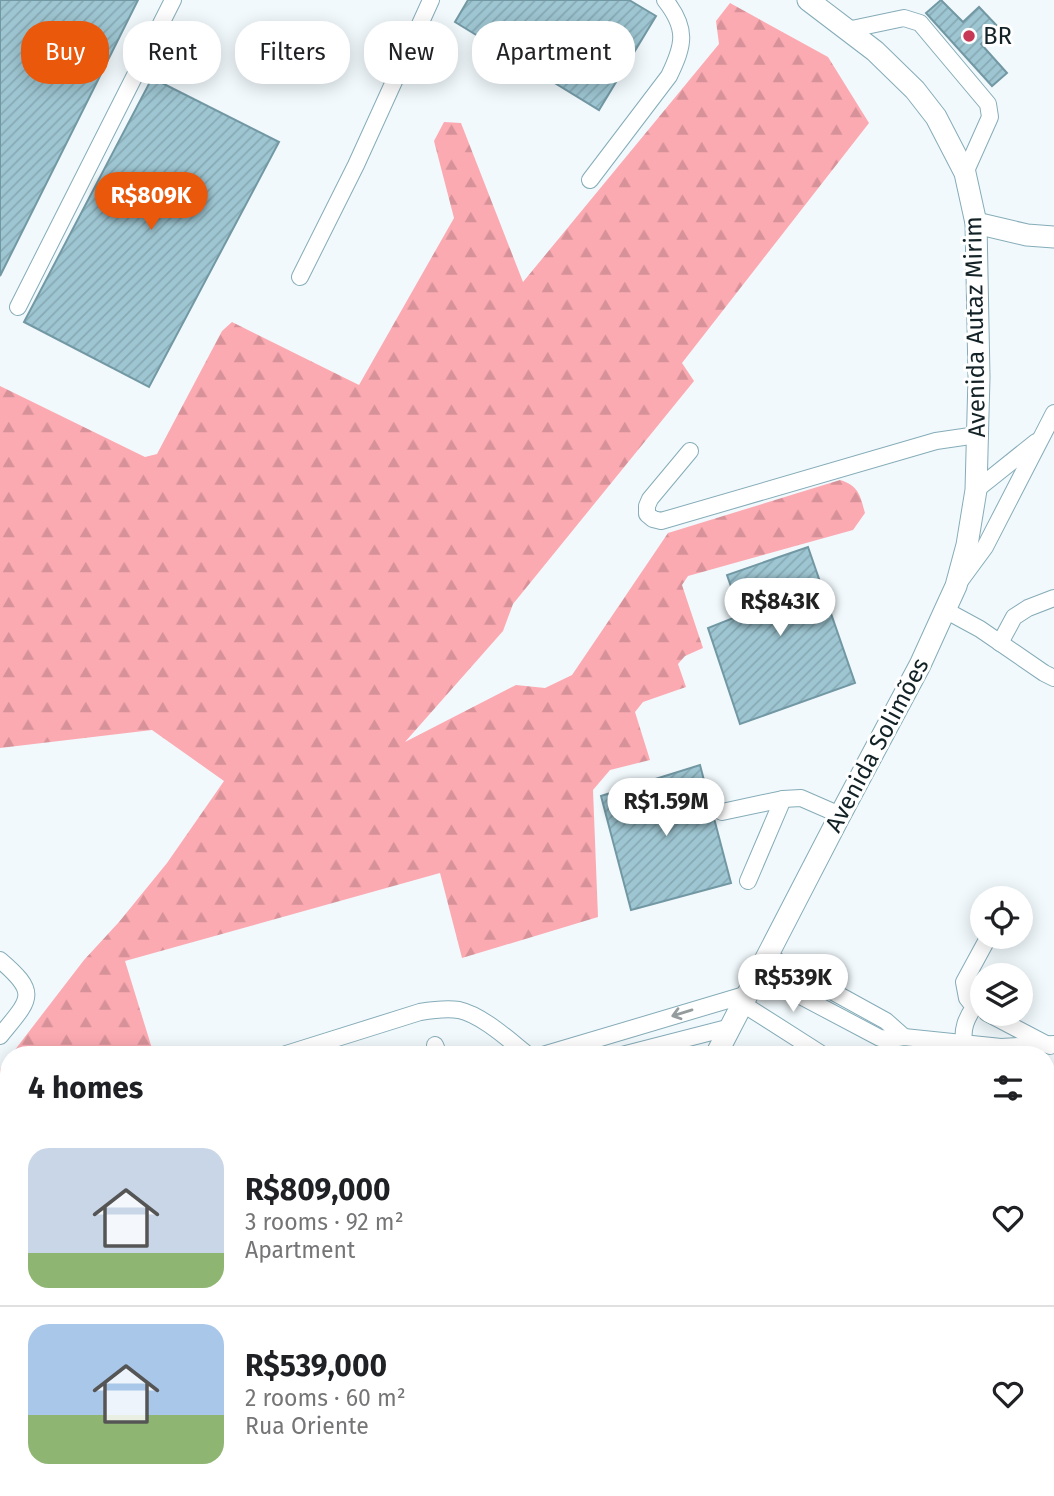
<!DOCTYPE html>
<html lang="en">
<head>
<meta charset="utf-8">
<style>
  :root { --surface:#fff; --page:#f2f2f2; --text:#202124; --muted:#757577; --line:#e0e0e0; --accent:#ea580c }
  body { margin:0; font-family:"Fira Sans",sans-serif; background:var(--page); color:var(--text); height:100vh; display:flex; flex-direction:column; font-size:26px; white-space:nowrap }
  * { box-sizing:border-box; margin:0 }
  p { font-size:23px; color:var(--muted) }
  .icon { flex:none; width:38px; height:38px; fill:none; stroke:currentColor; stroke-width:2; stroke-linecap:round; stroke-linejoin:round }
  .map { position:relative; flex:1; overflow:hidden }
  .panel { position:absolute; left:0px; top:1046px; width:1055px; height:450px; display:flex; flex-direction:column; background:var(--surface); border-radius:28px 28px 0 0; box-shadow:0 4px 18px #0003 }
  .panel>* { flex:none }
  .guide { position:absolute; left:21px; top:21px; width:700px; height:63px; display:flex; gap:14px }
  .buttons { position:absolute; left:970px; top:886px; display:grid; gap:14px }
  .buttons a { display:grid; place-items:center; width:63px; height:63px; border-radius:50%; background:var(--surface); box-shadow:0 4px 18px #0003; font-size:35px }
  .price { position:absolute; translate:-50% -60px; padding:0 16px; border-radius:24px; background:#fff; color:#222; font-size:23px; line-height:46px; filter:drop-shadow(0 2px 4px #0008) }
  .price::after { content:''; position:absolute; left:50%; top:42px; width:21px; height:16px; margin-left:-10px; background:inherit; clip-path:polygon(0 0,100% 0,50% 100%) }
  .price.on { background:var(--accent); color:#fff }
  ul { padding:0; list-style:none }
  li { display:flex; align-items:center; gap:21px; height:175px; padding:0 28px }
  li+li { border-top:2px solid var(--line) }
  li span { display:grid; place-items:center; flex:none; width:196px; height:140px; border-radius:21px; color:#555 }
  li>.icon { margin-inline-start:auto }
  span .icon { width:84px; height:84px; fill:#fffc; stroke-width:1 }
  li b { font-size:30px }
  h2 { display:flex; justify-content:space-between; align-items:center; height:84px; padding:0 28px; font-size:30px }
  .chip { padding:0 24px; border-radius:28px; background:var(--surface); box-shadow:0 4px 18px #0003; font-size:24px; line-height:63px }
  .chip.on { background:var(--accent); color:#fff }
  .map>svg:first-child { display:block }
</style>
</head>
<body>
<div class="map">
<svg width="1054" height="1496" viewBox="0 0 1054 1496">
  <defs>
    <pattern id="forest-firs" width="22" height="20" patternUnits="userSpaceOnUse" patternTransform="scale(1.75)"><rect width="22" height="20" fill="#fcaab2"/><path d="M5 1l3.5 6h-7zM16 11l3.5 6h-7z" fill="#d79299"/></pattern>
    <pattern id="building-hatch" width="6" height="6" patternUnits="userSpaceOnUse" patternTransform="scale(1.75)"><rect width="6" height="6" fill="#9ec6d2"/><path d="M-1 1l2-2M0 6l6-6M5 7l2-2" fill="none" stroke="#87aab4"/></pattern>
  </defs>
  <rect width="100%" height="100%" fill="#f1f9fc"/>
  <!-- forest -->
  <g fill="url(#forest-firs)">
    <path d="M730,3L828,57L869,123L682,363L694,381L513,604L503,631L405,742L516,685L545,688L572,675L668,533L840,480C859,486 860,495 865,513L853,530L688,576L682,585L703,648L685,656L678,664L686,687L643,702L635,712L650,760L610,770L593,790L598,917L462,958L440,873L125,961L154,1055H11L84,960L119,922L167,863L224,781L152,730L0,748V386L145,457L157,454L222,331L232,322L359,385L454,218L434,141L444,122L461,123L523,282L719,44L716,21Z"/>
    <path d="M9,1058V1136L0,1145V1069Z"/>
  </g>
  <!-- building -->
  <g fill="url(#building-hatch)" stroke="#7298a4" stroke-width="2">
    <path d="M0,0H138L0,276Z"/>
    <path d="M468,0H629L656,16L599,110L455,22Z"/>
    <path d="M941,0L963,22L979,7L999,28L981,44L1007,73L992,86L926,13Z"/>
    <path d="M152,78L279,142L149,387L24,322Z"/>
    <path d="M808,547L855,683L740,724L708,628L741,615L727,575Z"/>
    <path d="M700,765L731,883L631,910L601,796Z"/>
  </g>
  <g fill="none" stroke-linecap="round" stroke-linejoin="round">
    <defs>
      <g id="minor">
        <path d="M847,30L904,18L920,23L988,104L990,117L965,173"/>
        <path d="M590,180L669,76C684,45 688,29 665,0"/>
        <path d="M300,277L356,165L431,0"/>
        <path d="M18,307L173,0"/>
        <path d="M690,451L650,499L647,506V514L653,519L661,521L936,441L977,435"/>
        <path d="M976,490L1036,442"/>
        <path d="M960,581L985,547L1054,413"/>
        <path d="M945,610L980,629L1044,673L1054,678"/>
        <path d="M1000,643L1014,617L1028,608L1054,598"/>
        <path d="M722,812L783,799L801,798L840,815"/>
        <path d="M748,881L783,799"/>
        <path d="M768,956L886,1021L904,1037"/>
        <path d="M0,960C40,994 30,999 0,1036"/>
        <path d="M759,974L880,1038L891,1039L904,1037L1001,1047L1054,1044"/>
        <path d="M743,1004L823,1055"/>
        <path d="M987,1013L1050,1046"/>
        <path d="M964,1043C962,1029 966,1019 974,1007L967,998L964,982L989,936"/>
        <path d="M435,1045L439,1055"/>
        <path d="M283,1055L420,1012C432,1010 446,1008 459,1010C482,1015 509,1040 528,1055"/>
        <path d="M543,1055L748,994"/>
        <path d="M622,1055L731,1027"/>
        <path d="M0,1277L9,1266"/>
        <path d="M0,1310L9,1318"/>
        <path d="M1046,1371L1054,1374"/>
        <path d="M307,1496L335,1488"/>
      </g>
      <g id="major">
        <path d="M976,223L1027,235L1054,237"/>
        <path d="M716,1055L837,821L920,665L945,610L956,586L967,545L976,490L979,377L976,223L965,173L936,117L915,90L875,51L808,0"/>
        <path d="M465,1488C474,1493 482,1492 491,1488"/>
      </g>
    </defs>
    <!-- minor casing -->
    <use href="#minor" stroke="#85acb8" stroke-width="18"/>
    <!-- major casing -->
    <use href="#major" stroke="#85acb8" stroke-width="23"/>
    <!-- path -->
    <g stroke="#abb5b9" stroke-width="2.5" stroke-dasharray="3.5 5" stroke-linecap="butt">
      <path d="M1046,1238L1054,1237"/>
      <path d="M707,1496L718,1494L716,1488"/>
      <path d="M812,1496L819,1488"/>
    </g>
    <!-- minor -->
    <use href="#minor" stroke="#fff" stroke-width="16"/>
    <!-- major -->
    <use href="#major" stroke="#fff" stroke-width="21"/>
  </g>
  <!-- one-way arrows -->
  <defs><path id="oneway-shaft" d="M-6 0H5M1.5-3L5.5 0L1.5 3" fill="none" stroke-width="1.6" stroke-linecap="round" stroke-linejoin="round" transform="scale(1.75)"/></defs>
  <use stroke="#949c9e" href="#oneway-shaft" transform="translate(682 1013) rotate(163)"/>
  <!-- markers -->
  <circle fill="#c73857" stroke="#fff" stroke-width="2.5" cx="969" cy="36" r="7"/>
  <g text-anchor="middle" stroke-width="6" stroke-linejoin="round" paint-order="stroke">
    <!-- poi labels -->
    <g font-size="24" fill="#122227" stroke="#fff" text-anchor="start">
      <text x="983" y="44">BR</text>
    </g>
    <!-- street labels -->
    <g font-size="24" fill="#122227" stroke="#fff">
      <text transform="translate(975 327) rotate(-91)" y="8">Avenida Autaz Mirim</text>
      <text transform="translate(877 745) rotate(-62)" y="8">Avenida Solimões</text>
    </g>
  </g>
</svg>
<div class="buttons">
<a><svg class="icon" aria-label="locate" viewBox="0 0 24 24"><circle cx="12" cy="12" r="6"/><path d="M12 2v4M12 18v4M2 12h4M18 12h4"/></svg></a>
<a><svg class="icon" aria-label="layers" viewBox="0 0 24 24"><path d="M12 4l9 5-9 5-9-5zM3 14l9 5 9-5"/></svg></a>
</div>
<b class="price on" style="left:151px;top:232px">R$809K</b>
<b class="price" style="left:780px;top:638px">R$843K</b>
<b class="price" style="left:666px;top:838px">R$1.59M</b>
<b class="price" style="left:793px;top:1014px">R$539K</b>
<div class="guide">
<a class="chip on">Buy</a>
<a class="chip">Rent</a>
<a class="chip">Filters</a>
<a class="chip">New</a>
<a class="chip">Apartment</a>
</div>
<section class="panel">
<h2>4 homes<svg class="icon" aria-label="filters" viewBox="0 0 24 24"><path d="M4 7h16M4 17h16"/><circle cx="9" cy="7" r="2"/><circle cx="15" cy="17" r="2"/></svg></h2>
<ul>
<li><span style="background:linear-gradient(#c9d6e8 75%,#8fb573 0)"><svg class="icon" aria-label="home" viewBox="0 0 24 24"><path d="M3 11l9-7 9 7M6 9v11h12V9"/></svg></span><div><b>R$809,000</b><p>3 rooms · 92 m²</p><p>Apartment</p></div><svg class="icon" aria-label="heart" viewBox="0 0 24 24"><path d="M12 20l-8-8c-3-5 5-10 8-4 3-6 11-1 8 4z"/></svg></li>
<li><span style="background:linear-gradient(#a9c7e8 65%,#8fb573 0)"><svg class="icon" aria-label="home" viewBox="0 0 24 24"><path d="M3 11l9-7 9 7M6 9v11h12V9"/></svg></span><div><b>R$539,000</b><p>2 rooms · 60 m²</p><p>Rua Oriente</p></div><svg class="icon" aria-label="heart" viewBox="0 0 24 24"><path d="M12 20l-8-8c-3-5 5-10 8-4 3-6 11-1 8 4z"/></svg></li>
</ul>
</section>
</div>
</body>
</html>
